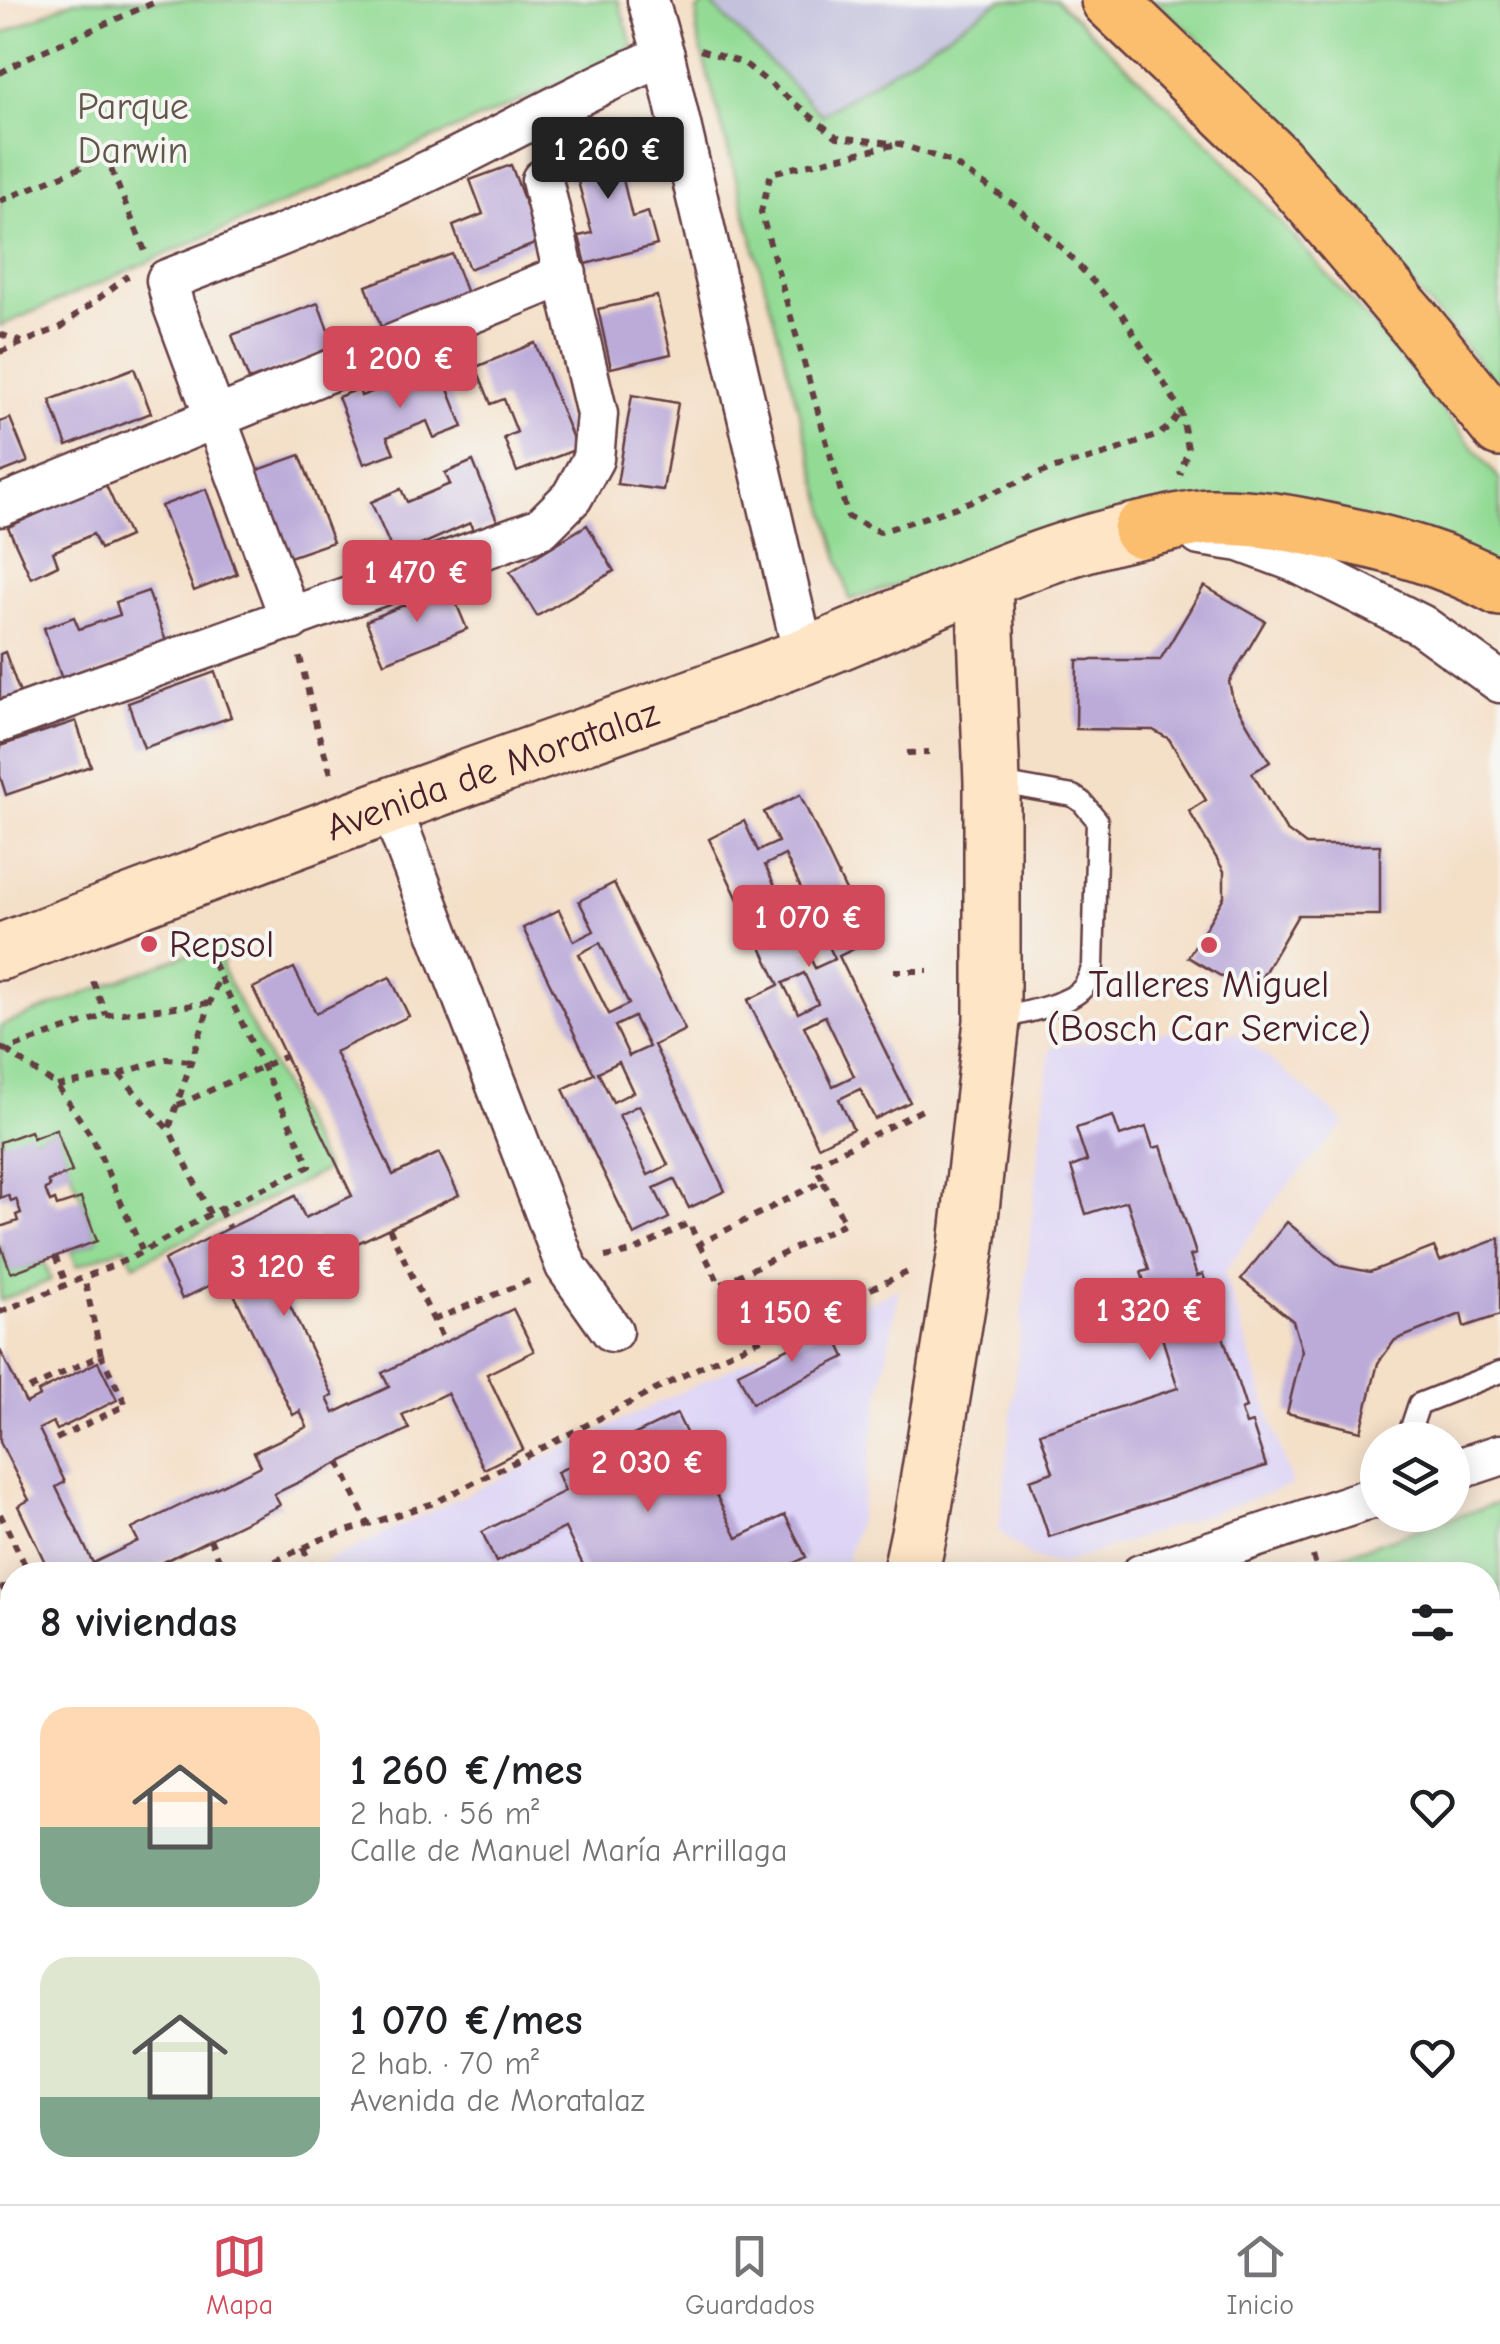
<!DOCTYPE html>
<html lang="es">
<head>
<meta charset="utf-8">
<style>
  :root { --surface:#fff; --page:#f2f2f2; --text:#202124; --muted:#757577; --line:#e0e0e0; --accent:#d1495b }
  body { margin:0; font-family:"Comic Neue",sans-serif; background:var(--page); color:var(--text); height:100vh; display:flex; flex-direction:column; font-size:38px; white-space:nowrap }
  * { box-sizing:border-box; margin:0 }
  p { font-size:32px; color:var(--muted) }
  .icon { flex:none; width:55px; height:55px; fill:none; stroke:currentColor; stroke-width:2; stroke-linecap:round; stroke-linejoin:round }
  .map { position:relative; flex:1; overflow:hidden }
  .sheet { position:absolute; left:0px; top:1562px; width:1500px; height:642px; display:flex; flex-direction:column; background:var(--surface); border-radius:40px 40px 0 0; box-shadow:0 5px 25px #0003 }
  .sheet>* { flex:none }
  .fabs { position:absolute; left:1360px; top:1422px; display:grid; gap:20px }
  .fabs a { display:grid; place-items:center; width:110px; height:110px; border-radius:50%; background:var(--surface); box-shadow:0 5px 25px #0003; font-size:50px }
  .price { position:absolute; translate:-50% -85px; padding:0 22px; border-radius:10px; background:var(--accent); color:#fff; font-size:32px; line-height:65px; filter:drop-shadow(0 2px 5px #0008) }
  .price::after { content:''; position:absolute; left:50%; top:60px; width:30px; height:22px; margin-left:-15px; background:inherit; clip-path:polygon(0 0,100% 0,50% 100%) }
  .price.on { background:#222; color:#fff }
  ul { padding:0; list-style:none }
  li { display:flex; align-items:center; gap:30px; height:250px; padding:0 40px }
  li span { display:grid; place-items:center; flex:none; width:280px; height:200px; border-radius:30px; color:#555 }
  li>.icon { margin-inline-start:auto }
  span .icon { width:120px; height:120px; fill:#fffc; stroke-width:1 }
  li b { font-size:42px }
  h2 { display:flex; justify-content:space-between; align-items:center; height:120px; padding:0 40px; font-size:42px }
  .dock { display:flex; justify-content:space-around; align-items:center; height:140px; border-top:2px solid var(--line); background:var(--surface); font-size:28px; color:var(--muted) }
  .dock a { display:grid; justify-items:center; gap:5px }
  .dock .on { color:var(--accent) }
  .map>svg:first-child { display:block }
</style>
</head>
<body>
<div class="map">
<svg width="1500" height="2204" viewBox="0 0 1500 2204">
  <rect width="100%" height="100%" fill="#f6f6f2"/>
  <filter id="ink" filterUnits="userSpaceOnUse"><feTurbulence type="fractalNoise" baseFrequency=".01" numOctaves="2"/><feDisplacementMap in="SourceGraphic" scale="20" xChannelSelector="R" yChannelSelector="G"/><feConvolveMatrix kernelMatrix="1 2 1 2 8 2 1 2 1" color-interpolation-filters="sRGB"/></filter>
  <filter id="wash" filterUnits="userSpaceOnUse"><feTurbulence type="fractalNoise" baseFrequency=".0048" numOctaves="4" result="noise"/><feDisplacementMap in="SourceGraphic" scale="40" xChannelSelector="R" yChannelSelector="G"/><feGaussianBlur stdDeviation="2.25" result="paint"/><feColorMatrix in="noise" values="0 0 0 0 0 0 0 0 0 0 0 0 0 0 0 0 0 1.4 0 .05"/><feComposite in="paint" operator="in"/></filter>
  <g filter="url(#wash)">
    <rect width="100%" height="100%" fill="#f4dfc7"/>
    <!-- built -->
    <g fill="#ded5f6">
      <path d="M1186,1029L1239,1034L1346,1123L1280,1194L1224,1273L1292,1485L1062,1564L1040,1561L1025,1553L999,1531L1050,1047Z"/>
      <path d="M899,1288L859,1517L843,1575H332L325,1562Z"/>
    </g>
    <!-- industrial -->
    <path fill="#c3c1dc" d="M708,0H1001L822,115Z"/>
    <!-- green -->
    <g fill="#93db95" stroke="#6e7d60" stroke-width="2.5">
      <path d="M74,0H618L633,46L606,64L0,326V35Z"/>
      <path d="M1001,0H1056L1068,11L1214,148L1378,331L1500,480V574L1092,523L850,600L697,34V11L708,1L822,115Z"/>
      <path d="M1152,0H1500V387L1192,33Z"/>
      <path d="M225,942L222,969L326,1170L134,1265L125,1247L77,1266L71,1251L97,1241L56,1130L33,1138L0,1142V1026L188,954Z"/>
      <path d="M0,1243L11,1272L44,1261L51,1280L0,1301Z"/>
      <path d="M1500,1502V1991H1488V1575H1284Z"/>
      <path d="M511,2192L585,2193L612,2204H506Z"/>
    </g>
    <g id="blocks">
      <!-- building -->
      <g fill="#bcabd9" fill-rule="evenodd">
        <path d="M628,139L636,171L622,175L632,217L648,212L657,245L586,264L579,236L592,233L577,178L568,180L562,156Z"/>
        <path d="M511,165L540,242L469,269L453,226L483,214L470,180Z"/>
        <path d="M452,254L469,299L382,330L366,286Z"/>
        <path d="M657,296L671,354L611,368L598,309Z"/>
        <path d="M318,303L335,349L249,380L232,335Z"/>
        <path d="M535,343L577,449L517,472L504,438L517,432L504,399L491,404L476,367Z"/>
        <path d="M436,359L463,427L434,438L427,421L387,437L394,453L364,464L338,397L359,389L361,396L420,374L417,366Z"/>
        <path d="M134,368L151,413L67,446L50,400Z"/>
        <path d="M632,395L678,403L663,490L617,484Z"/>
        <path d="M10,418L28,462L0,473V422Z"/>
        <path d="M300,455L333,542L287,558L255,471Z"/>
        <path d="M473,461L498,523L474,533L470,523L416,547L420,555L398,564L371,502L401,489L407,502L450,484L445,473Z"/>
        <path d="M105,483L129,536L100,549L93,534L53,552L58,565L31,578L8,527Z"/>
        <path d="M206,489L237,574L194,591L161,506Z"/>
        <path d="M587,525L614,571L537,616L510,572Z"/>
        <path d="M449,586L467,629L384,663L366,621Z"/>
        <path d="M1204,586L1265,621L1229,682L1233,700L1270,762L1252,773L1286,830L1306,845H1380V915H1298L1252,994L1188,957L1224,897V871L1189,811L1206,800L1169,739L1153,730L1076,729L1077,660H1160Z"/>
        <path d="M148,591L168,647L64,685L44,628L74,617L79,629L120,615L116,602Z"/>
        <path d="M5,652L21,696L0,703V654Z"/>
        <path d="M215,672L231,717L144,748L128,703Z"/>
        <path d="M76,721L91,766L6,795L0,776V746Z"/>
        <path d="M800,795L870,941L839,956L910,1102L875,1119L860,1089L839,1099L853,1129L818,1146L748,1000L779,985L709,839L744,821L758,851L778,842L764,812ZM785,855L814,915L794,925L765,865ZM820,928L835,959L815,968L800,937ZM804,973L818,1003L798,1013L783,983ZM825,1016L854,1076L833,1086L804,1026Z"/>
        <path d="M614,883L685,1030L654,1045L725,1191L689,1208L674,1179L654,1188L669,1218L634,1235L563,1089L594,1074L523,928L559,910L574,941L594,931L579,901ZM600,943L629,1004L609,1014L579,954ZM634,1017L649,1047L629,1056L615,1026ZM619,1062L633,1092L613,1102L598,1072ZM639,1105L668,1165L648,1175L619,1115Z"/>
        <path d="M294,968L316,1013L390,977L409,1016L335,1052L393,1175L439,1153L459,1195L324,1259L314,1237L261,1263L268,1277L275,1275L304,1335L333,1396L327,1398L334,1413L389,1387L382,1373L513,1309L534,1351L487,1374L523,1449L484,1469L447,1393L402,1415L409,1429L274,1494L280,1505L151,1568L155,1575H51L18,1506L29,1500L0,1442V1350L26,1403L40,1396L38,1392L98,1362L117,1400L57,1430L53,1422L39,1429L65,1482L56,1487L93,1563L138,1541L132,1529L261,1466L254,1452L307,1427L300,1411L293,1415L234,1294L241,1290L233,1274L182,1299L164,1260L295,1196L305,1218L352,1196L253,988Z"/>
        <path d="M1113,1116L1120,1136L1146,1127L1153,1148L1161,1146L1196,1254L1190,1256L1197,1276L1203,1274L1246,1408L1241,1410L1246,1425L1252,1423L1266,1466L1049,1537L1030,1480L1053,1472L1040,1433L1178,1388L1141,1272L1149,1270L1127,1201L1086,1214L1071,1167L1087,1161L1076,1128Z"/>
        <path d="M56,1129L72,1172L48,1181L50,1187L45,1189L50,1202L55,1200L57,1206L81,1198L97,1241L11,1273L0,1243V1227L18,1221L16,1215L21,1213L16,1199L11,1201L8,1195L0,1198V1142L30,1131L33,1138Z"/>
        <path d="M1287,1222L1340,1266L1370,1272L1434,1247L1440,1261L1500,1238V1315L1464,1327L1461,1314L1395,1340L1378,1363L1361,1431L1287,1413L1302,1351L1293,1321L1241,1279Z"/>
        <path d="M831,1327L845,1357L752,1403L738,1373Z"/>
        <path d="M677,1414L737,1538L785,1515L806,1557L769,1575H588L565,1528L496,1562L482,1532L565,1491L557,1472Z"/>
        <path d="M0,1802L12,1829V1936L0,1909Z"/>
        <path d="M1500,2069V2161L1495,2158L1488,2159V2080Z"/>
        <path d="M12,2146V2192H68L73,2204H0V2152Z"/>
        <path d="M247,2192H372L378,2204H253Z"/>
        <path d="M1234,2192H1315L1310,2204H1245L1247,2200Z"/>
      </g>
    </g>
  </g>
  <g filter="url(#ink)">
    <use href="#blocks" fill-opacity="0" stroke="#643c42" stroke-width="2.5"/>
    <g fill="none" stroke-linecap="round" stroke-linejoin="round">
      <defs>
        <g id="lane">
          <path d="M994,782L1073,796L1082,802L1097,820L1093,966C1090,974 1087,983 1082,989C1067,1006 1016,1014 994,1020"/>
          <path d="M1407,1440L1419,1404L1500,1372"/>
        </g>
        <g id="street">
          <path d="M648,0L664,56L804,656"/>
          <path d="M0,506L566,274"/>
          <path d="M1200,535L1240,541L1294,561L1421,625L1500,682"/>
          <path d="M291,620L173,304L167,280C263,243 357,206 450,161C521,126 590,87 664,56"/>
          <path d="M0,722L541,528L572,497L593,459L597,414L542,180"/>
          <path d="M390,806L566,1266L612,1331"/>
          <path d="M1452,1471L1500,1455"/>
          <path d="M1141,1575L1378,1496"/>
        </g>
        <g id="secondary">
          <path id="s1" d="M0,952C123,906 245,859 368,814C512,760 658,712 802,657C914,614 1023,554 1141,530"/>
          <path d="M910,1575L922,1519L967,1245L992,1021V782L984,581"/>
          <path d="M722,2204L726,2192"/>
        </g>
        <g id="highway">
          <path d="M1109,0L1276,160L1414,322L1500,429"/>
          <path d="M1141,530C1164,525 1187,518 1210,517C1252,516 1291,523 1332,532C1392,544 1446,559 1500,588"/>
        </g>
      </defs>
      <!-- lane casing -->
      <use href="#lane" stroke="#643c42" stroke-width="25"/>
      <!-- street casing -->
      <use href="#street" stroke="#643c42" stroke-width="45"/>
      <!-- secondary casing -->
      <use href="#secondary" stroke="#643c42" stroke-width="60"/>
      <!-- highway casing -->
      <use href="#highway" stroke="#643c42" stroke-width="60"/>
      <!-- path -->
      <g stroke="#643c42" stroke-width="6" stroke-dasharray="8 8" stroke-linecap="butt">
        <path d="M700,50L744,63L837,137L900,144L951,162L1015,205L1068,254L1122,314L1181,411L1188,449L1180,475"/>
        <path d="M0,73L29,57L160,0"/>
        <path d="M893,145L771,173L761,212L848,517L880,532L957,507L1048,470L1103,455L1158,435L1171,425L1181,411"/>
        <path d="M0,201L106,157L145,251"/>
        <path d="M0,334L22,342"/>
        <path d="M0,352L61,327L128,276"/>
        <path d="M300,657L317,729L333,780"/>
        <path d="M907,753L929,752"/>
        <path d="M894,971H928"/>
        <path d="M93,981L106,1015"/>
        <path d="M0,1048L6,1050L106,1015L210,1003"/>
        <path d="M6,1050L57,1086L92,1137L143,1252"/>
        <path d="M119,1074L168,1129"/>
        <path d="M57,1086L119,1074L166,1059L191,1061"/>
        <path d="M178,1105L286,1056"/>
        <path d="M220,1210L229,1228"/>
        <path d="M210,1214L169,1129L219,976"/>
        <path d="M389,1228L444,1342"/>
        <path d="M699,1244L720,1285L845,1223L823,1181"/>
        <path d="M55,1256L67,1285"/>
        <path d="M605,1257L632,1252L689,1223L699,1244L823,1181L815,1164L928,1107"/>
        <path d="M0,1312L131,1258L210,1214L310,1166L202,939"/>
        <path d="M433,1320L531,1280"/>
        <path d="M29,1389L101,1355L84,1277"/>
        <path d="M56,1439L126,1405L101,1355"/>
        <path d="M339,1462L368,1524"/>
        <path d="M0,1514L30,1575"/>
        <path d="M210,1539L226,1575"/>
        <path d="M303,1548L316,1575"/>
        <path d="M1313,1556L1318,1575"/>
        <path d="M246,1575L322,1539L434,1503L706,1364L908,1272"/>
        <path d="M0,1589L12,1584"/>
        <path d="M0,1634L12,1660"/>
        <path d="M1488,1685L1500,1674"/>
        <path d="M0,1691L12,1686"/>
        <path d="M0,1774L12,1802"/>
        <path d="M1488,1869L1500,1853"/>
        <path d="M0,2078L12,2083"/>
        <path d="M0,2102L12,2127"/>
        <path d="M117,2192L123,2204"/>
        <path d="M206,2192L209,2204"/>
        <path d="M404,2192L410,2204"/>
      </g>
      <!-- lane -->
      <use href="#lane" stroke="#fff" stroke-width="20"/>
      <!-- street -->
      <use href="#street" stroke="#fff" stroke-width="40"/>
      <!-- secondary -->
      <use href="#secondary" stroke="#fde5c5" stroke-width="55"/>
      <!-- highway -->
      <use href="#highway" stroke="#fbbd6e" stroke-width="55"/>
    </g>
  </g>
  <!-- markers -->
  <g fill="#d1495b" stroke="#f6f6f2" stroke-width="4">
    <circle cx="149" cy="944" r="10"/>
    <circle cx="1209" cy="945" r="10"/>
  </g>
  <g text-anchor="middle" stroke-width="8" stroke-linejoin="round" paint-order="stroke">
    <!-- park labels -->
    <g font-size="38" fill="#60574b" stroke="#f6f6f2">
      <text x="133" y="119">Parque<tspan x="133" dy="44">Darwin</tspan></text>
    </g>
    <!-- street labels -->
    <g font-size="38" fill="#4a1f2b" stroke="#f6f6f2">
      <text dy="13" stroke="none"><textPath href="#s1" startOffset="525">Avenida de Moratalaz</textPath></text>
    </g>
    <!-- poi labels -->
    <g font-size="38" fill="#4a1f2b" stroke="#f6f6f2" text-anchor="start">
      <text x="169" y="957">Repsol</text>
      <text x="1209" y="997" text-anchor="middle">Talleres Miguel<tspan x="1209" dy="44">(Bosch Car Service)</tspan></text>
    </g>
  </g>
</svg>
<div class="fabs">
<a><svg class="icon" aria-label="layers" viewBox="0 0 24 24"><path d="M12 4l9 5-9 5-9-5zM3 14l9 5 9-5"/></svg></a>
</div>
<b class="price on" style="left:608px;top:202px">1 260 €</b>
<b class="price" style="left:400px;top:411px">1 200 €</b>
<b class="price" style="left:417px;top:625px">1 470 €</b>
<b class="price" style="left:809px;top:970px">1 070 €</b>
<b class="price" style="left:284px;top:1319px">3 120 €</b>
<b class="price" style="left:1150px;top:1363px">1 320 €</b>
<b class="price" style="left:792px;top:1365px">1 150 €</b>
<b class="price" style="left:648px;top:1515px">2 030 €</b>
<section class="sheet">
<h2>8 viviendas<svg class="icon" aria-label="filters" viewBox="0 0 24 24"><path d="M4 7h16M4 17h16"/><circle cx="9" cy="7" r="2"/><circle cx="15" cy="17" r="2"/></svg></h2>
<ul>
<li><span style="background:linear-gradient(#ffd9b3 60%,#7fa58c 0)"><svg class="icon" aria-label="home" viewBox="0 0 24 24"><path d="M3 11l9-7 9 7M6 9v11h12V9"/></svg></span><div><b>1 260 €/mes</b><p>2 hab. · 56 m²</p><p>Calle de Manuel María Arrillaga</p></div><svg class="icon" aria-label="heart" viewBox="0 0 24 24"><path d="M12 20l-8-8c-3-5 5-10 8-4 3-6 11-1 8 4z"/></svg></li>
<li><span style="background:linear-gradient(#dfe7d0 70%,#7fa58c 0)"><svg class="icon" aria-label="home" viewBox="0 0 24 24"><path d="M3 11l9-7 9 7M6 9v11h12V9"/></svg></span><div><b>1 070 €/mes</b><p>2 hab. · 70 m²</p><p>Avenida de Moratalaz</p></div><svg class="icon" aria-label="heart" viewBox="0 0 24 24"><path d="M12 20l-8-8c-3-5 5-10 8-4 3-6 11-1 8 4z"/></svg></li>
</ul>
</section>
</div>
<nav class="dock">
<a class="on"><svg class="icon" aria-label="map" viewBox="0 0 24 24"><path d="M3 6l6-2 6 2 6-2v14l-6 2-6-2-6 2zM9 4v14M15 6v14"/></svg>Mapa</a>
<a><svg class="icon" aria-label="saved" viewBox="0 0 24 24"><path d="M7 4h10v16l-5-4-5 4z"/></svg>Guardados</a>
<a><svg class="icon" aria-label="home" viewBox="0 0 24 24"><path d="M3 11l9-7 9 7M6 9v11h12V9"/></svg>Inicio</a>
</nav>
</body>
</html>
